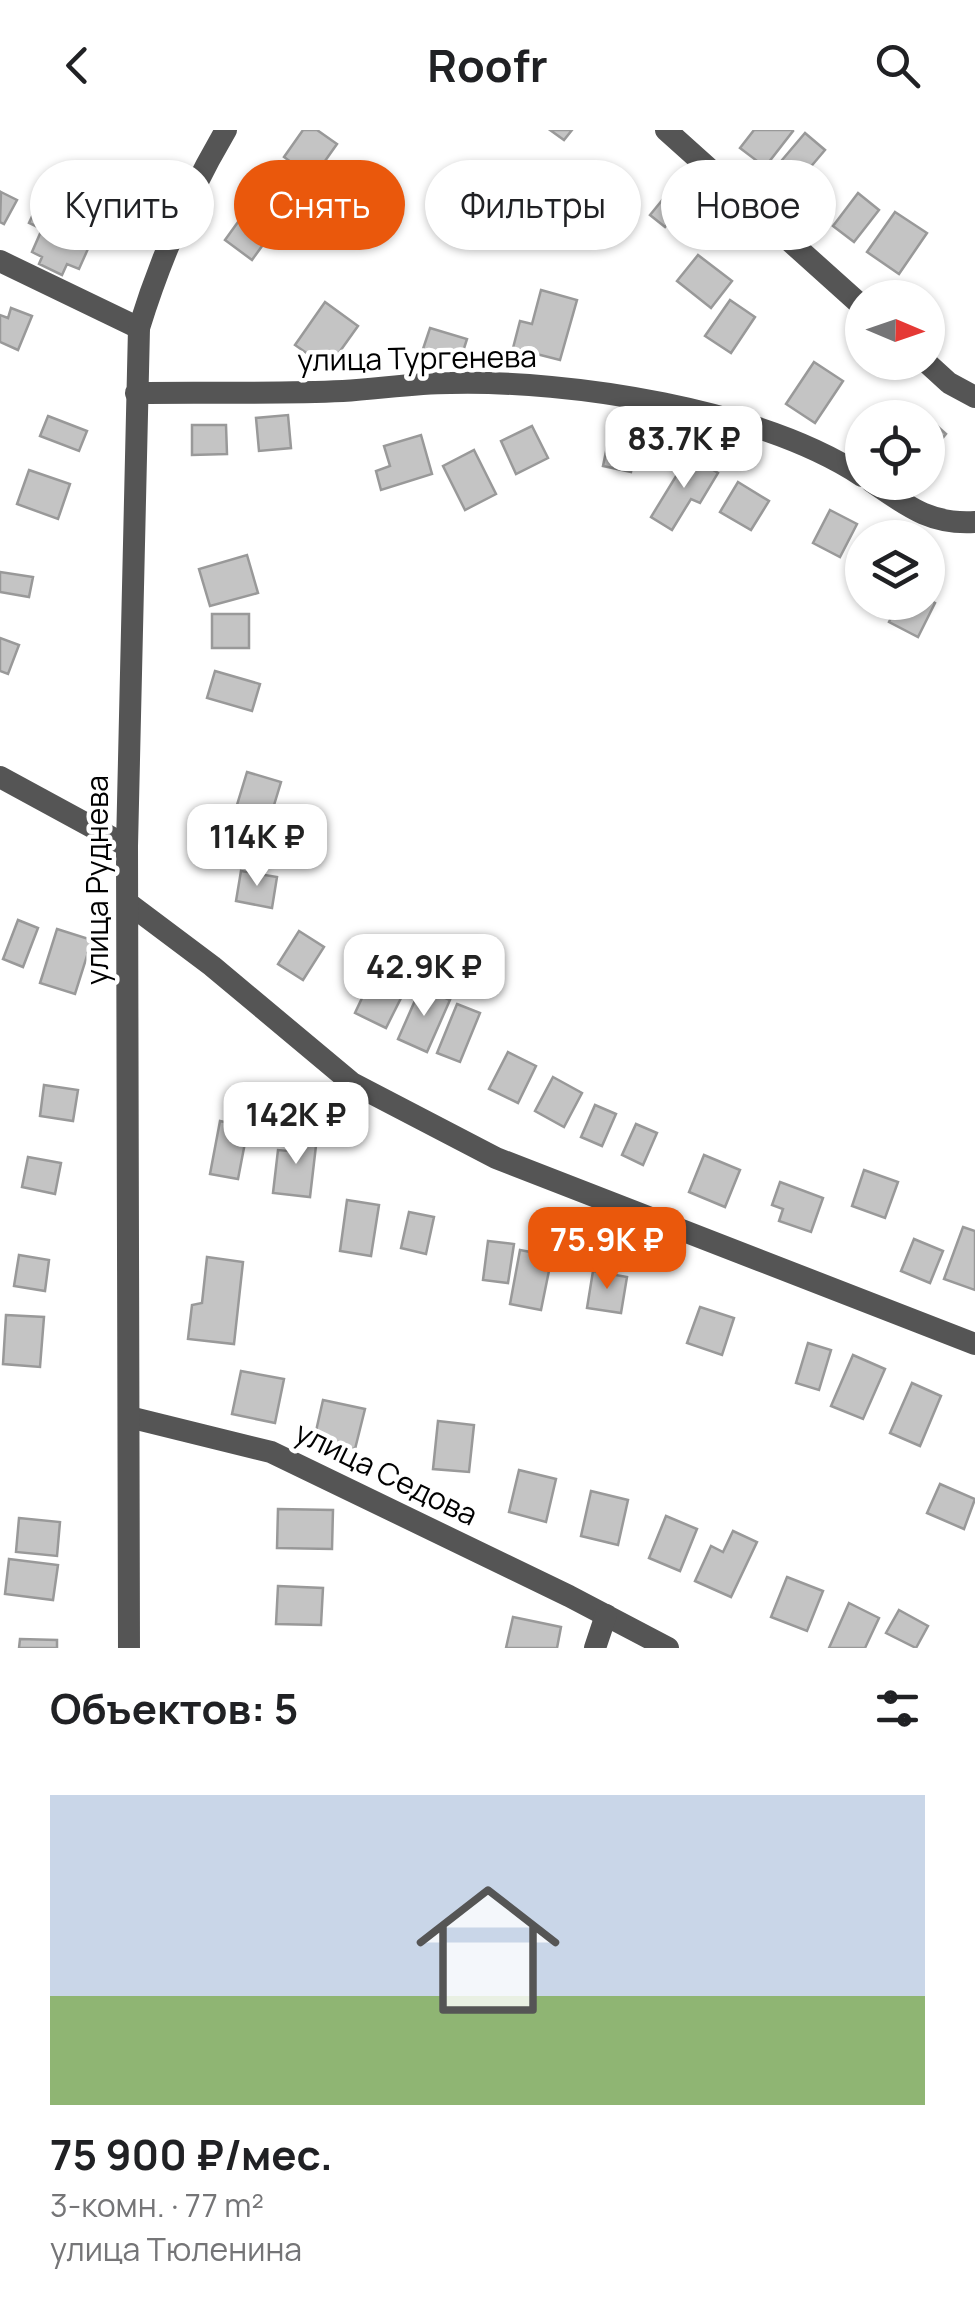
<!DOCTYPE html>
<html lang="ru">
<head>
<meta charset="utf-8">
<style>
  :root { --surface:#fff; --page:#f6f6f6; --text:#202124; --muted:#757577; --line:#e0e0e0; --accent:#ea580c }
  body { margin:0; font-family:Manrope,sans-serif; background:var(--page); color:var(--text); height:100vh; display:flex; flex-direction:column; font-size:38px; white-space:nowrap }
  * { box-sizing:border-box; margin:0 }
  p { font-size:32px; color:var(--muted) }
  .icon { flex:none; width:55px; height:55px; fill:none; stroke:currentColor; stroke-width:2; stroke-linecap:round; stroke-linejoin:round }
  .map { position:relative; height:1518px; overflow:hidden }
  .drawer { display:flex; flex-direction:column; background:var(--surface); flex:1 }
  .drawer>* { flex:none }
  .banner { position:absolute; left:30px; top:30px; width:915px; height:90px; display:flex; gap:20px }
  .needle { width:65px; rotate:92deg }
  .controls { position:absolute; left:845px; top:150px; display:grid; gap:20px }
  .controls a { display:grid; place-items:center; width:100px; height:100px; border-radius:50%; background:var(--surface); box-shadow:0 2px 8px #0004; font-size:50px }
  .price { position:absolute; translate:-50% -85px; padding:0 22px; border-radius:20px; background:#fff; color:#222; font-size:32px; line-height:65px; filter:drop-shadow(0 2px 5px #0008) }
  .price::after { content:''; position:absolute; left:50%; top:60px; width:30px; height:22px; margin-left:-15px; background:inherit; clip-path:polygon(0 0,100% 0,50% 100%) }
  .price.on { background:var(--accent); color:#fff }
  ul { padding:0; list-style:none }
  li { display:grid; align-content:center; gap:20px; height:530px; padding:0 50px }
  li+li { border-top:2px solid var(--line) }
  li span { display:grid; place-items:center; height:310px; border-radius:0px; color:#555 }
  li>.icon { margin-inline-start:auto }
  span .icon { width:180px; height:180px; fill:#fffc; stroke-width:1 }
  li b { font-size:42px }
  h2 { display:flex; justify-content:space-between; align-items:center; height:120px; padding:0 50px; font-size:42px }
  .pill { padding:0 35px; border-radius:45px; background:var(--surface); box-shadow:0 2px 8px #0004; font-size:35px; line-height:90px }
  .pill.on { background:var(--accent); color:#fff }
  header { display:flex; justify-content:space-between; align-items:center; height:130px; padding:0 50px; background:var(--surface); font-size:45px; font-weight:700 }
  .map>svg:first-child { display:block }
</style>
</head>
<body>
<header><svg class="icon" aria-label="back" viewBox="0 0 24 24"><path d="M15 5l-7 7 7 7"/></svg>Roofr<svg class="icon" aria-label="search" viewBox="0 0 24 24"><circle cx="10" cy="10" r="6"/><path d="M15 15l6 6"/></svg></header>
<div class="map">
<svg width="975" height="1518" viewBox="0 0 975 1518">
  <rect width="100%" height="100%" fill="#fff"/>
  <!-- building -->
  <g fill="#c4c4c4" stroke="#999" stroke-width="2.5">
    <path d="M303,0H317L337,14L313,48L284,27Z"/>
    <path d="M550,0H572L564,10Z"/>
    <path d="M754,0H792L793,1L765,37L740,18Z"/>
    <path d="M805,3L825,20L791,60L771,43Z"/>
    <path d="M677,52L692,64L665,97L650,85Z"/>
    <path d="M1,62L17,70L4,94L0,92Z"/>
    <path d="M858,63L879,80L854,112L833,96Z"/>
    <path d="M67,69L103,85L79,139L67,134L62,145L39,134L42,127L32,122L42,99L29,93L37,76L60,86Z"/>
    <path d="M895,82L927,103L899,144L867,122Z"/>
    <path d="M243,85L270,105L252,130L225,110Z"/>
    <path d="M698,125L732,151L711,178L677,151Z"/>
    <path d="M541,160L577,170L560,230L513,218L520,191L532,194Z"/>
    <path d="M730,170L755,187L731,223L705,206Z"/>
    <path d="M325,172L358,196L328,238L295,215Z"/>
    <path d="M11,178L32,186L18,220L0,212V185L8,188Z"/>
    <path d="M430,198L467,209L460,231L423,219Z"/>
    <path d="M814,232L843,251L815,293L786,274Z"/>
    <path d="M288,285L291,318L259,321L256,288Z"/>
    <path d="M48,286L87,301L79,321L40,306Z"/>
    <path d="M928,288L946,304L928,326Z"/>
    <path d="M192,295H226L227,324L192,325Z"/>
    <path d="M532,296L548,328L516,344L501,311Z"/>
    <path d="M610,302L638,308L631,342L603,336Z"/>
    <path d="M421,305L432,344L381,360L376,341L390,336L384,316Z"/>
    <path d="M474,320L496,364L465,380L443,336Z"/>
    <path d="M689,325L718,343L700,373L691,369L672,400L651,387Z"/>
    <path d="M29,340L70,354L58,389L17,374Z"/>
    <path d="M738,352L769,371L751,400L720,382Z"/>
    <path d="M830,380L857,394L840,427L813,413Z"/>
    <path d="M247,425L258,463L210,476L199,439Z"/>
    <path d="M0,442L33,447L29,467L0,462Z"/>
    <path d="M928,469L935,473L918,507L889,492L899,472H928Z"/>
    <rect x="212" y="484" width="37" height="34"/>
    <path d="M0,508L19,515L8,544L0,541Z"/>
    <path d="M215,541L260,554L252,581L207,568Z"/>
    <path d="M247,642L281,652L271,685L237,675Z"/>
    <path d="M241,741L277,747L272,778L236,771Z"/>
    <path d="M18,790L38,798L23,837L3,829Z"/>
    <path d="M57,799L92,810L75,864L40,853Z"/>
    <path d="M299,801L324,817L303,850L278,834Z"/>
    <path d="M370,851L402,866L386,898L355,883Z"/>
    <path d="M421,857L450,870L427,922L398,909Z"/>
    <path d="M457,874L480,883L460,932L437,923Z"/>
    <path d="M508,922L536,936L518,973L489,959Z"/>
    <path d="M553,947L582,963L564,997L535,981Z"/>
    <path d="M44,955L78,960L73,991L40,986Z"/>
    <path d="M595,975L616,984L602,1016L581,1007Z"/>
    <path d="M220,991L248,997L238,1049L210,1044Z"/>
    <path d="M636,994L657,1003L643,1035L622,1025Z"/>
    <path d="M290,1003L317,1007L310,1067L273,1063L278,1020L288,1021Z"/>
    <path d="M704,1025L740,1040L725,1077L689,1062Z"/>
    <path d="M28,1027L61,1033L55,1064L22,1057Z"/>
    <path d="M864,1040L898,1052L885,1088L852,1076Z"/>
    <path d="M780,1052L823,1068L811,1102L779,1091L783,1079L772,1075Z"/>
    <path d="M347,1070L379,1075L371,1126L340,1121Z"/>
    <path d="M409,1082L434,1087L426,1124L401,1118Z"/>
    <path d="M963,1097L975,1101V1160L944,1149Z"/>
    <path d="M914,1109L943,1121L930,1153L901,1141Z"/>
    <path d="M488,1111L514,1114L508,1153L483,1150Z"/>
    <path d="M520,1120L552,1126L541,1180L510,1174Z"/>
    <path d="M19,1125L49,1130L45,1161L14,1156Z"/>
    <path d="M207,1127L243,1132L234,1214L188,1209L192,1175L202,1173Z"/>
    <path d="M593,1141L627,1147L621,1183L587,1178Z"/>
    <path d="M700,1177L734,1188L722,1225L687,1213Z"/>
    <path d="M6,1185L44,1187L40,1237L3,1234Z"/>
    <path d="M808,1213L831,1220L819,1260L796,1253Z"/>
    <path d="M853,1225L885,1239L863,1289L831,1276Z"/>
    <path d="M241,1241L284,1249L275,1293L232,1284Z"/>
    <path d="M912,1253L941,1266L920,1316L890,1303Z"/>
    <path d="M323,1270L365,1279L355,1319L314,1310Z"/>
    <path d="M438,1291L474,1295L469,1342L433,1339Z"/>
    <path d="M519,1340L556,1349L546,1392L509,1382Z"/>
    <path d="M940,1354L975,1369L964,1399L927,1383Z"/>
    <path d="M591,1361L628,1370L618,1415L581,1406Z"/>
    <path d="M278,1379L333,1380L332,1419L277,1418Z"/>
    <path d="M666,1386L697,1399L680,1441L649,1428Z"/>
    <path d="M19,1388L60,1392L57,1426L16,1422Z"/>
    <path d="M733,1401L757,1412L731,1467L695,1451L711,1416L723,1422Z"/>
    <path d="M9,1429L58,1435L53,1470L5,1464Z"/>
    <path d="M787,1447L823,1461L807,1501L771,1487Z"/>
    <path d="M278,1456L323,1458L321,1495L276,1494Z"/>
    <path d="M849,1473L879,1488L865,1518H829Z"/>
    <path d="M899,1480L928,1496L916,1518L886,1503Z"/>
    <path d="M513,1487L561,1497L557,1518H506Z"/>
    <path d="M20,1509L57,1510V1518H19Z"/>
  </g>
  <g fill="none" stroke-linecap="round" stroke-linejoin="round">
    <!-- minor -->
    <g stroke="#555" stroke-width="22">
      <path d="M666,0L862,176"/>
      <path d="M0,131L139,198"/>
      <path d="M926,232L949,253L975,267"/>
      <path d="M136,263C205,262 274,264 343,261C378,259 414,253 450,253C571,250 760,279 862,346"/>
      <path d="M872,352C907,376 931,395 975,392"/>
      <path d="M0,647L127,716"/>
      <path d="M128,773L212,836L352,953L496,1028L975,1214"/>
      <path d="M129,1287L271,1322L569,1466L668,1518"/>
      <path d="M129,1518L127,716L139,198C160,130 190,61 226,0"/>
      <path d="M595,1518L606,1485"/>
    </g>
  </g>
  <g text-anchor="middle" stroke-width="9" stroke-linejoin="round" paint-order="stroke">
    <!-- street labels -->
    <g font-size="30" fill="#000" stroke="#fff">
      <text transform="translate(417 229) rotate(-1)" y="10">улица Тургенева</text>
      <text transform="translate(98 750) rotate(-90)" y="10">улица Руднева</text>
      <text transform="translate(386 1344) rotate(26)" y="10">улица Седова</text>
    </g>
  </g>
</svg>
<div class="controls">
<a><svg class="needle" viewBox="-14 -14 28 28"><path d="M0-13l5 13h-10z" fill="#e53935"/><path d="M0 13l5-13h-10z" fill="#757577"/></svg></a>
<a><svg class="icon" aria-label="locate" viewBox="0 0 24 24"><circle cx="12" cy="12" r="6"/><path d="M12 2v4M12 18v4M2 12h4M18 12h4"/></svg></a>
<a><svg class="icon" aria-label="layers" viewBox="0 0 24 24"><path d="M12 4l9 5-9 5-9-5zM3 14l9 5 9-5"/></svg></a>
</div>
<b class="price" style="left:684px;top:361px">83.7K ₽</b>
<b class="price" style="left:257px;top:759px">114K ₽</b>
<b class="price" style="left:424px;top:889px">42.9K ₽</b>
<b class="price" style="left:296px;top:1037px">142K ₽</b>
<b class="price on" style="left:607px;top:1162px">75.9K ₽</b>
<div class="banner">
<a class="pill">Купить</a>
<a class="pill on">Снять</a>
<a class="pill">Фильтры</a>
<a class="pill">Новое</a>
</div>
</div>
<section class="drawer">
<h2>Объектов: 5<svg class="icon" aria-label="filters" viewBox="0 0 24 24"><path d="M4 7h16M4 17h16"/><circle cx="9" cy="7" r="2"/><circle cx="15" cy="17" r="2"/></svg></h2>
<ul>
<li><span style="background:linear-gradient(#c9d6e8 65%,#8fb573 0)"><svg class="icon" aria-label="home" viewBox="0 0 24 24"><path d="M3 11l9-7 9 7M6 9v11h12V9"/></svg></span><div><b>75 900 ₽/мес.</b><p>3-комн. · 77 m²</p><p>улица Тюленина</p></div></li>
</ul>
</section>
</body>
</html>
